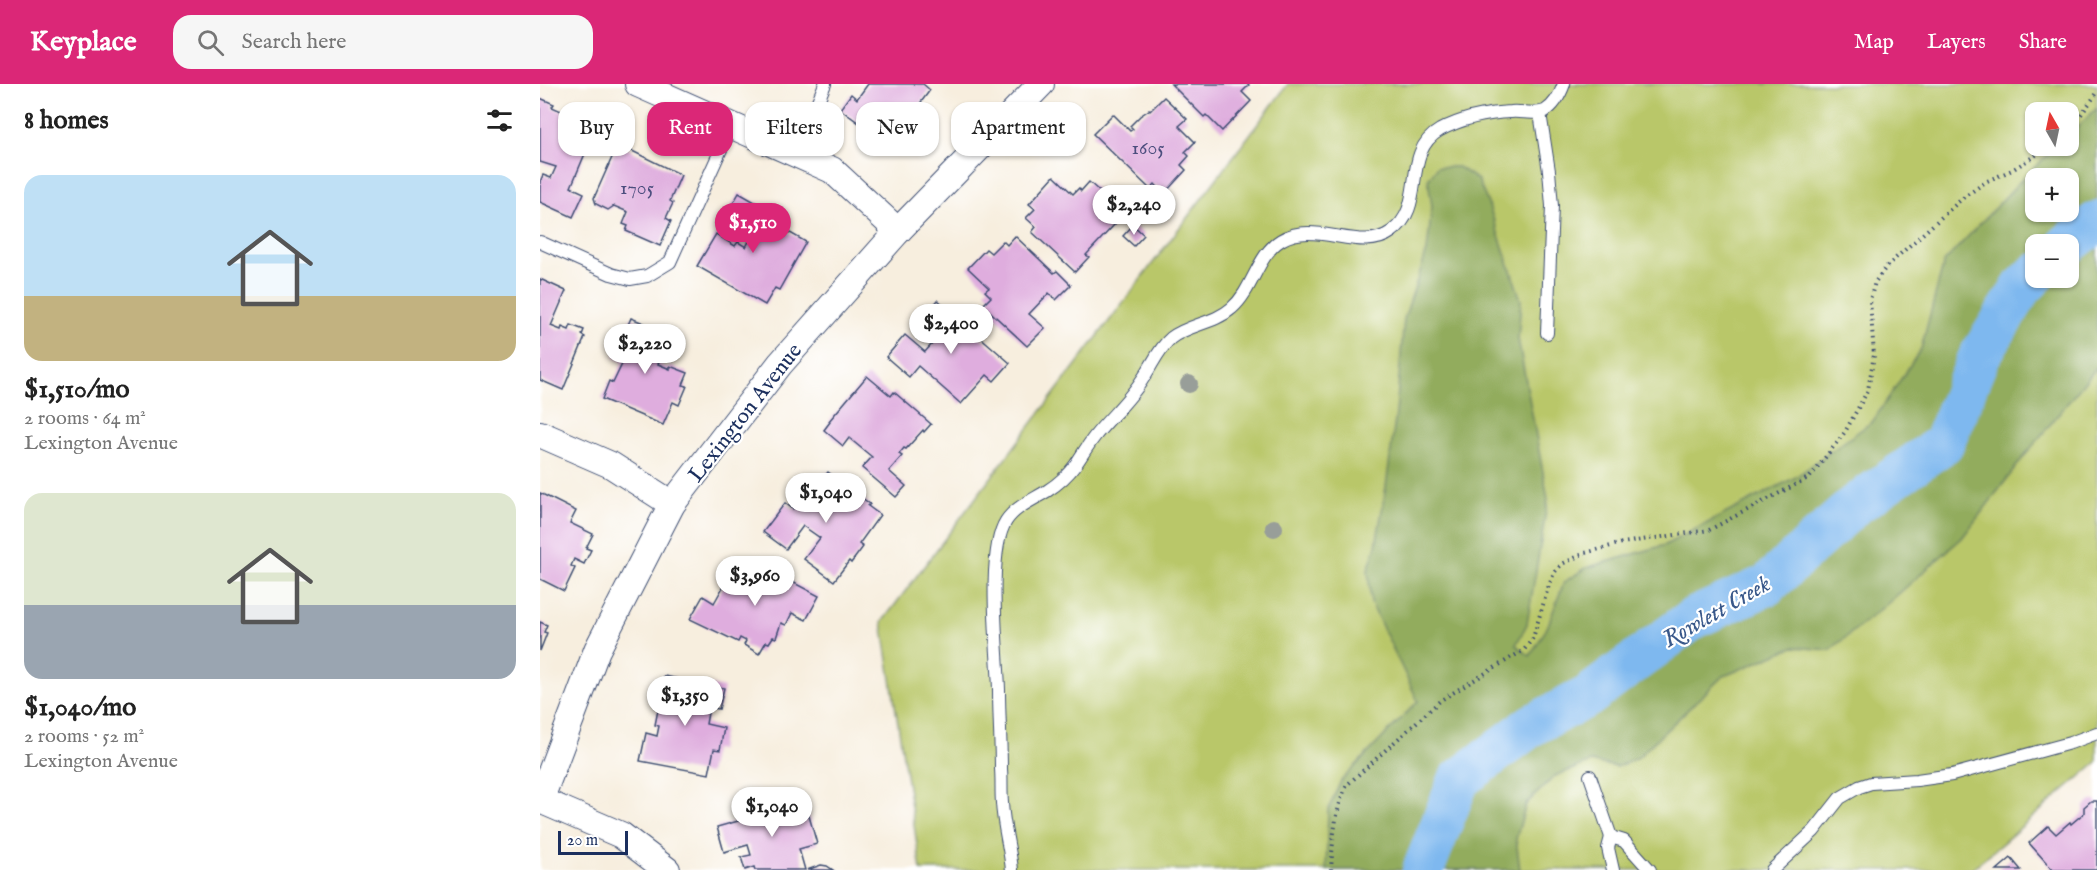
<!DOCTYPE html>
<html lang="en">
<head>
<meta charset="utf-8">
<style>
  :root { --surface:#fff; --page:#f6f6f6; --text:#222; --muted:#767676; --accent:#db2777 }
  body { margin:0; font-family:"IM FELL English",serif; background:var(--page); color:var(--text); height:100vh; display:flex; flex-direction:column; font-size:22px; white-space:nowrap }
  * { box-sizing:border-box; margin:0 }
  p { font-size:20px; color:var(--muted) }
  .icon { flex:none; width:33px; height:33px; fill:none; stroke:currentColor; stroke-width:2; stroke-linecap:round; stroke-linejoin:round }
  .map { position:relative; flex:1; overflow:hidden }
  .sheet { display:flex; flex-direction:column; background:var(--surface); width:540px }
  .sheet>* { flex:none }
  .top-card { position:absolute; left:18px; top:18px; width:570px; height:54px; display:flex; gap:12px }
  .needle { width:39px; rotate:351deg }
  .buttons { position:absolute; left:1485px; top:18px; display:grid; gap:12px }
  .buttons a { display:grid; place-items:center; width:54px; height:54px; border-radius:12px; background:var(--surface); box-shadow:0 2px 4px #0004; font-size:30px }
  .scale { position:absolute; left:18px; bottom:15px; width:70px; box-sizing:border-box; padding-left:6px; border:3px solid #1b2f5e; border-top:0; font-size:16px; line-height:21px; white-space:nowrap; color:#1b2f5e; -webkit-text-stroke:4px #fff; paint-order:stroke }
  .price { position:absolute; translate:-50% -51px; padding:0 14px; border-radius:21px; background:#fff; color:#222; font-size:20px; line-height:39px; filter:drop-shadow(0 2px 3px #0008) }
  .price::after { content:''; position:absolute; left:50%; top:36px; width:18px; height:14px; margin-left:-9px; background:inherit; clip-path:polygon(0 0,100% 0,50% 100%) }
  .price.current { background:var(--accent); color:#fff }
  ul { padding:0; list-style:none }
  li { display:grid; align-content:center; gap:12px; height:318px; padding:0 24px }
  li span { display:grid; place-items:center; height:186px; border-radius:18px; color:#555 }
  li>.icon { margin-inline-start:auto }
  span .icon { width:108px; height:108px; fill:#fffc; stroke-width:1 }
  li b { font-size:26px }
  h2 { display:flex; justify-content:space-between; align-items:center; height:72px; padding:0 24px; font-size:26px }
  .tag { padding:0 21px; border-radius:18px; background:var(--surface); box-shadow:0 2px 4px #0004; font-size:21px; line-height:54px }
  .tag.current { background:var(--accent); color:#fff }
  header { display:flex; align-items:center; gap:36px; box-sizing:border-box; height:84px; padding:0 30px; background:var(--accent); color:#fff }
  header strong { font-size:28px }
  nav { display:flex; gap:33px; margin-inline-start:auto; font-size:21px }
  .search { width:420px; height:54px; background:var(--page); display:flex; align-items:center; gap:15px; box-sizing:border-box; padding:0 21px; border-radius:18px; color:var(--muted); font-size:22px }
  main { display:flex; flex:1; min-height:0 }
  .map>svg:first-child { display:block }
</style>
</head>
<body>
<header>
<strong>Keyplace</strong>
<div class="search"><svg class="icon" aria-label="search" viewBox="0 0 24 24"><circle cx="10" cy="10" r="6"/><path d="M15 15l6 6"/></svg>Search here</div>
<nav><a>Map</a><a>Layers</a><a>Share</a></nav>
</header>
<main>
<section class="sheet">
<h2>8 homes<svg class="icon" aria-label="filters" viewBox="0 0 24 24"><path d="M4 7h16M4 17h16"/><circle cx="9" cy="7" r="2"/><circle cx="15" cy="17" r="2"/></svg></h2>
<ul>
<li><span style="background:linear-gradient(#bfe0f5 65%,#c2b280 0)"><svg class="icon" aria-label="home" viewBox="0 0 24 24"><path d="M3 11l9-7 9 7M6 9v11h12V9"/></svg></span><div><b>$1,510/mo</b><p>2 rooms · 64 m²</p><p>Lexington Avenue</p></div></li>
<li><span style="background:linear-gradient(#dfe7d0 60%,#9aa5b1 0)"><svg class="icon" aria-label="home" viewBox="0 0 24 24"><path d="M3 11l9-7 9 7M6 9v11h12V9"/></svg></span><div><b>$1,040/mo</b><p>2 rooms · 52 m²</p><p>Lexington Avenue</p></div></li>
</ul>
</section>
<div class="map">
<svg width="1557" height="786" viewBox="0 0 1557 786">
  <rect width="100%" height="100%" fill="#fff"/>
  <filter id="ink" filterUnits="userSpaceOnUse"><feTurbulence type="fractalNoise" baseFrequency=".0167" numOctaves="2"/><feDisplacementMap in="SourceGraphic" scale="12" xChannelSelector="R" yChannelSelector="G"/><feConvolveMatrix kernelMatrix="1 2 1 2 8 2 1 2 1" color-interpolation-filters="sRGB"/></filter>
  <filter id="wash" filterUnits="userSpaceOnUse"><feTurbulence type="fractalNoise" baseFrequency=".008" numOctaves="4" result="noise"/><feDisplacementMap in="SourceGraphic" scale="24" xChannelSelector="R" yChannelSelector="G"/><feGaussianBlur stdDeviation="1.35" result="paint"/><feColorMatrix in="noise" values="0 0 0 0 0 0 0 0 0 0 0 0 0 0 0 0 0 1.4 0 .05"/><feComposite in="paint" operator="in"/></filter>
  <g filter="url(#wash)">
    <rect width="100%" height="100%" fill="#f7eede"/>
    <!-- green -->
    <path fill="#b9c769" stroke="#6a7b64" stroke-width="1.5" fill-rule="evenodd" d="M748,0H1557V678L1431,786H381L342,538ZM1496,28H1528V62H1496ZM1496,94H1528V128H1496ZM1496,160H1528V194H1496Z"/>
    <!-- forest -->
    <path fill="#92ac5d" stroke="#566e5e" stroke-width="1.5" fill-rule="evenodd" d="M1557,24V283L1486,370L1422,454L1347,520L1290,566L1253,563L1182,593L1097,674L1077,683L1051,678L1015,692L986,720L976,755L980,786H786L788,726L801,697L878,617L831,519L828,486L836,462L846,403L856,329L864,235L887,167L892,122L888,96L897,83H918L938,96L949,122L981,216L978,255L1008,415L987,540L976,561L990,572L1007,544L1024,498L1046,484L1125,461L1254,394L1333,337L1381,265L1404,178L1485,92L1517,62H1528L1529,51ZM1496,94H1528V128H1496ZM1496,160H1528V194H1496Z"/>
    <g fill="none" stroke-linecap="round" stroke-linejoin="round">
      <!-- river -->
      <g stroke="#7eb8ef" stroke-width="42">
        <path d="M1528,160L1557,138"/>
        <path d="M883,786L919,696L992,641L1047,613L1154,534L1227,501L1315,421L1403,360L1439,273L1482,204L1496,190"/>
      </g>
    </g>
    <g id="blocks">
      <!-- building -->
      <g fill="#dfadde">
        <path d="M328,0H383L390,6L373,29L377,32L355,62L343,53L341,55L300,25L311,10L317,15Z"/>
        <path d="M631,0H707L709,1L702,8L711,17L682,47L666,31L664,33Z"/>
        <path d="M624,13L647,35L639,42L655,58L645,68L649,72L641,81L646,86L624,110L615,100L610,105L553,50L573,30L590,47L593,45L590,42L600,32L609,26L610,27Z"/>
        <path d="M0,14L14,20L12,23L35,33L34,35L60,46L51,66L47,65L31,103L44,109L33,133L0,118V98L3,91L11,94L16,83L0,78Z"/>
        <path d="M78,60L141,91L130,117L133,119L126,134L131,137L120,162L86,147L88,142L83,140L88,128L74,122L68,126L56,120L54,114Z"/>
        <path d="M514,92L533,110L539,104L541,107L549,98L579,125L570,135L575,140L546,171L549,173L535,188L492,148L496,143L486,134L495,125L489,120Z"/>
        <path d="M199,109L229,126L224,134L266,158L239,206L235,204L225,221L157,182L176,150L195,162L198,158L206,163L215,146L187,130Z"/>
        <path d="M593,141L604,151L594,162L583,152Z"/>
        <path d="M475,152L514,189L517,187L531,201L516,216L509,209L489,230L505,244L487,262L443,221L451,213L445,207L449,204L428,184L446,165L451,169L463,157L467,161Z"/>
        <path d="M0,195L26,207L11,242L21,246L22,243L29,246L31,241L44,246L42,251L45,253L23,306L0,296Z"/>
        <path d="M398,216L470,279L454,297L447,291L421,320L378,282L369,293L346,273L365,251L385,268L401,250L383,234Z"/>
        <path d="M91,234L126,248L119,264L124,266L118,280L130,285V282L148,289L143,301L147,302L139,321L133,318L123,341L62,315L69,297L73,299L83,278L74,273Z"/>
        <path d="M327,292L351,312L354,308L391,340L384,348L383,346L366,365L364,364L359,370L362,372L349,387L366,402L356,413L322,384L332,373L309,354L303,362L284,346L290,338L289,337Z"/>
        <path d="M288,388L330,420L328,422L340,431L319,460L323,463L311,479L309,477L294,497L264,475L280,454L263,442L246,465L223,448L245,419L253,425L273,397L278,401Z"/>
        <path d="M0,409L36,427L30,439L53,450L46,464L51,466L44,480L34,475L31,482L35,484L24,507L0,495Z"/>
        <path d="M218,480L279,512L266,536L252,529L246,541L241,539L236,554L233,553L229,559L226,558L219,570L204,561L206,557L200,554L198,558L150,535L163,512L174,519L187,496L192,499L200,484Z"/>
        <path d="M0,538L7,541L4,548L7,549L0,567Z"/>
        <path d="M124,592L184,604L179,625L169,623L166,640L184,644L180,666L174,665L169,690L100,677L106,649L117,652L119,642L115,641L121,611L124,612L125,607L121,606Z"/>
        <path d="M1551,717H1557V786H1513L1489,759L1508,742L1516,750L1530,738L1531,740L1544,729V723Z"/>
        <path d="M265,718L277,760L259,765L265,786H215L214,783L205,786L201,773L211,771L208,761L184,768L177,743Z"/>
        <path d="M1471,774L1481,786H1457Z"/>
        <path d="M281,781L287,782L293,786H267Z"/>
      </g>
    </g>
  </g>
  <g filter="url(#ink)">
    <use href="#blocks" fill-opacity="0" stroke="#3c4c71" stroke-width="1.5"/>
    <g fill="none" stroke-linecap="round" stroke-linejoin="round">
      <defs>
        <g id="lane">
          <path d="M1000,29L1009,87L1012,122L1007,249"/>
          <path d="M256,70L285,0"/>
          <path d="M0,158L71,190L90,195L107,192L130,178L192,41"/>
          <path d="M1050,692L1071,753"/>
          <path d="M472,786C470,764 463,741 462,719C461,708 462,696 461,685C461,658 459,632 459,606C458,567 446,468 466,437C475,423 493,416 507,407C518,400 528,391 536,380C542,371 548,361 555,352C570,333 589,317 602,296C612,282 618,265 631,254C649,240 674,240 692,224C713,206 717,171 741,156C775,135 821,170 851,148C888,123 860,69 900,46C921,35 947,29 971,28C982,27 994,31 1005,27C1015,21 1020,11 1024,0"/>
          <path d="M1073,786L1068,764L1071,753L1084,757L1110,786"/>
          <path d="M1232,786L1274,747L1300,714L1319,703L1331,699L1377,696L1412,691L1530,659L1557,649"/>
        </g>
        <g id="street">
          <path d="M98,0L292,86L358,147"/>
          <path d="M0,350L71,381L132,420"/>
          <path d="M0,716L81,751L127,786"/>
          <path d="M0,717L57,566L132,420L240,280L358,147L501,0"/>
        </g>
      </defs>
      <!-- lane casing -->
      <use href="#lane" stroke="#3c4c71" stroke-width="14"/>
      <!-- street casing -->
      <use href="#street" stroke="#3c4c71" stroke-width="28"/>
      <!-- path -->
      <g stroke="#3c4c71" stroke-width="4" stroke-dasharray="1.5 4.5" stroke-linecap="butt">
        <path d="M1528,43L1540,32L1557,9"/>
        <path d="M791,786C793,756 794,728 807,701L901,616L984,566L993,554L1008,504L1014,489L1022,480L1045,469L1082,459L1169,446L1270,393L1305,348L1328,306L1334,271L1330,216L1335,198L1347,182L1423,114L1447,97L1472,86L1496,71L1508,62"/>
      </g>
      <!-- lane -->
      <use href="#lane" stroke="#fff" stroke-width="12"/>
      <!-- street -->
      <use href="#street" stroke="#fff" stroke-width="26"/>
    </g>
    <!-- trees -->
    <g fill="#989e99">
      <circle cx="649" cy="300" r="9"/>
      <circle cx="734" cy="444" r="9"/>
    </g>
  </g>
  <g text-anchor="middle" stroke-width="4.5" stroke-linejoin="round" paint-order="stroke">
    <!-- number labels -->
    <g font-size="20" fill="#4c4e7e">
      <text x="608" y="70">1605</text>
      <text x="97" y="110">1705</text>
    </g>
    <!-- street labels -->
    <g font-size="22" fill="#1b2f5e" stroke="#fff">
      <text transform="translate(204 328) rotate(-52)" y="8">Lexington Avenue</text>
    </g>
    <!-- water labels -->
    <g font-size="24" font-style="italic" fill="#39588a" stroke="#fff">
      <text transform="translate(1176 527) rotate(-30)" y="8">Rowlett Creek</text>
    </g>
  </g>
</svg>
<div class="buttons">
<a><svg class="needle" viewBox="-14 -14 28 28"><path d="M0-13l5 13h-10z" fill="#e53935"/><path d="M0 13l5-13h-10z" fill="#767676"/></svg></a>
<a>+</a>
<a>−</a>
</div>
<div class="scale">20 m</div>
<b class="price" style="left:594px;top:152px">$2,240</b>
<b class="price current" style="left:213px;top:170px">$1,510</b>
<b class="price" style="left:411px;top:271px">$2,400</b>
<b class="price" style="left:105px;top:291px">$2,220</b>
<b class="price" style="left:286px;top:440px">$1,040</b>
<b class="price" style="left:215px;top:523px">$3,960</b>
<b class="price" style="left:145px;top:643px">$1,350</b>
<b class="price" style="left:232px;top:754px">$1,040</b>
<div class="top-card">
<a class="tag">Buy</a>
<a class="tag current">Rent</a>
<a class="tag">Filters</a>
<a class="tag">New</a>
<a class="tag">Apartment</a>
</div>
</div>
</main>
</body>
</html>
